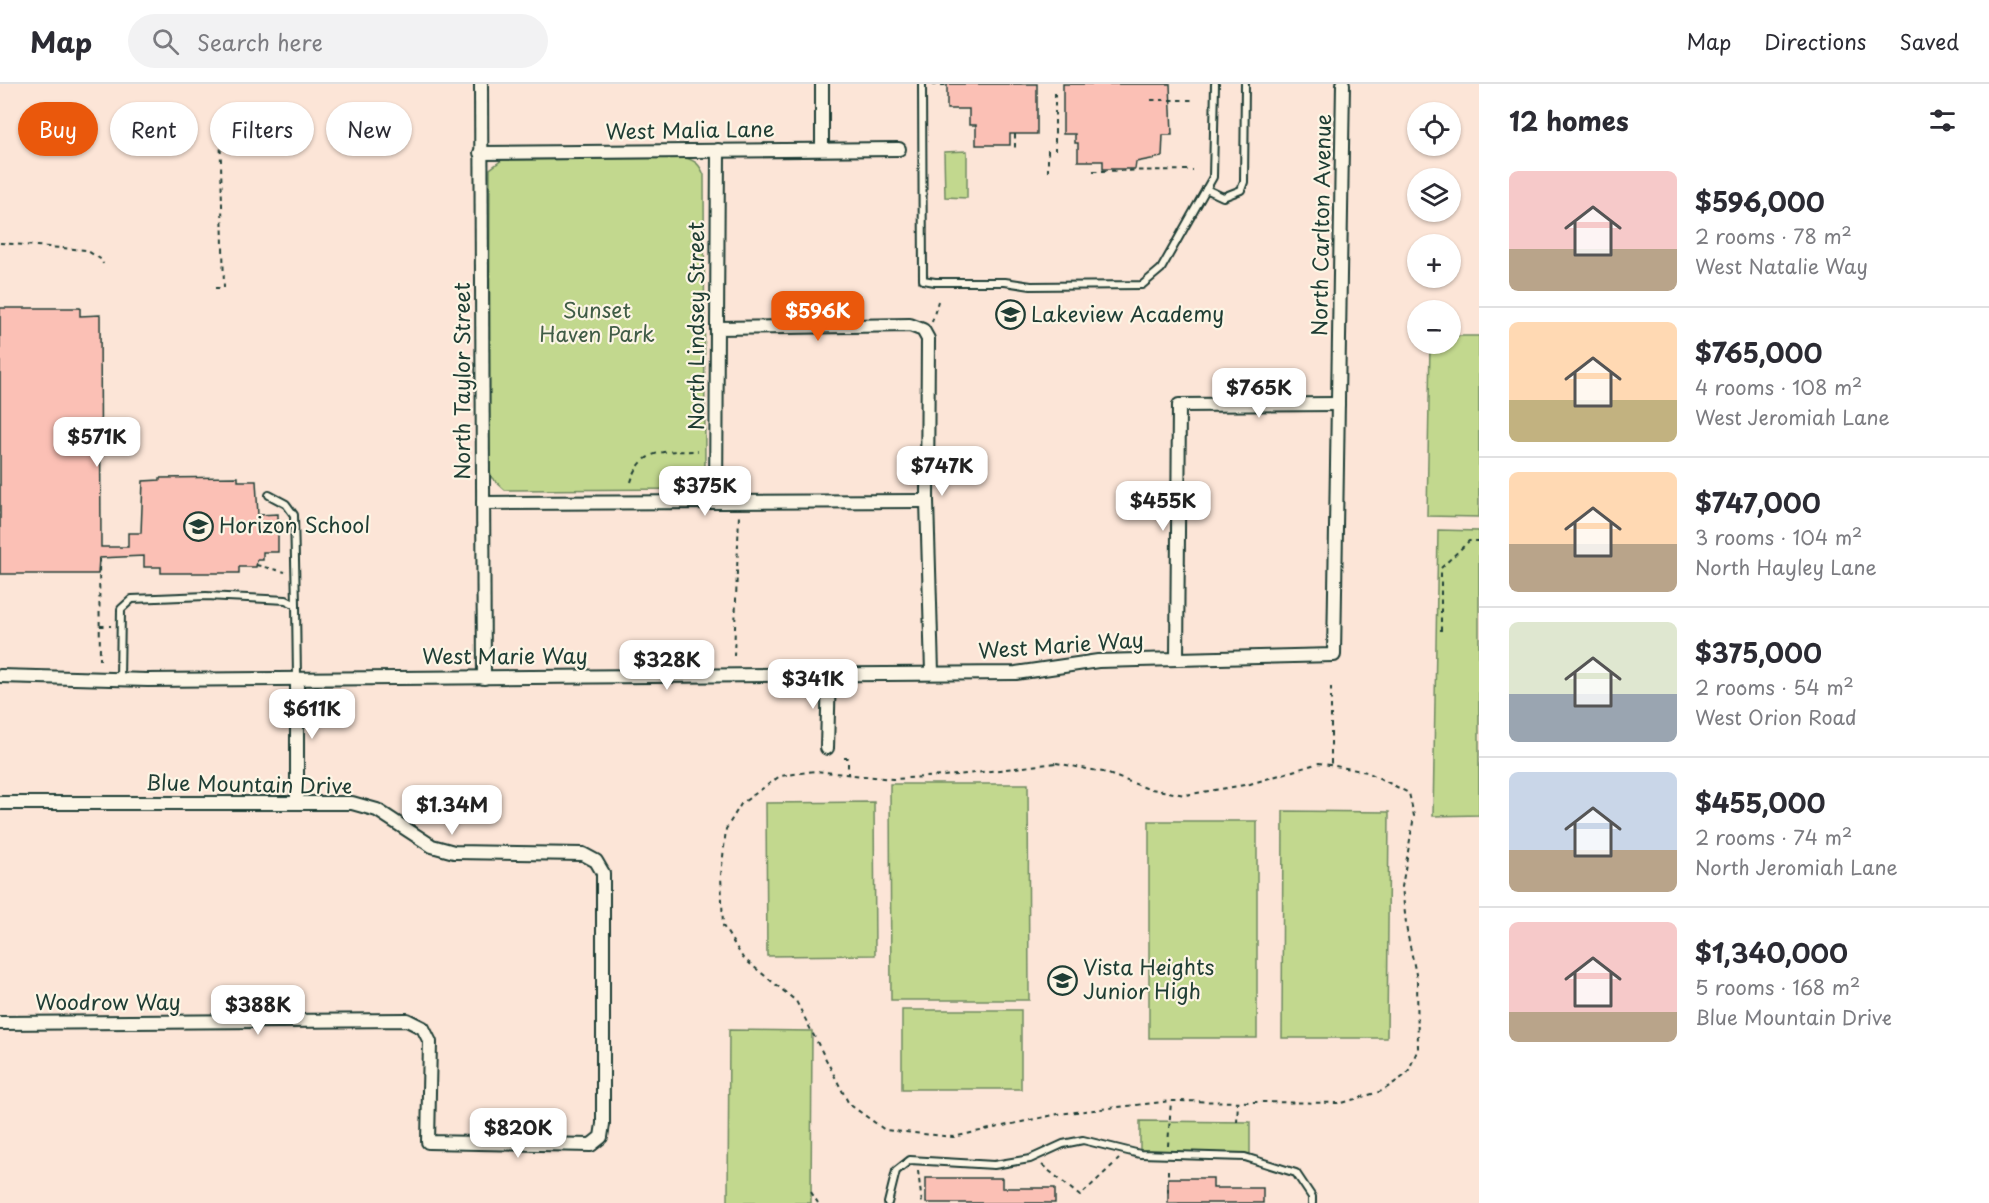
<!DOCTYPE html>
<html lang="en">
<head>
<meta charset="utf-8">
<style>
  :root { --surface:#fff; --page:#f2f2f3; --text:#2b2b33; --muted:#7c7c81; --line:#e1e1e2; --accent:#ea580c }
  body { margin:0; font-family:"Playpen Sans",sans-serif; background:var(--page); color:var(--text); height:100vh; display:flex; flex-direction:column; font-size:22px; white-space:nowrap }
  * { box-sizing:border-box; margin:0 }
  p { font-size:20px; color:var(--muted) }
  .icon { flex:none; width:33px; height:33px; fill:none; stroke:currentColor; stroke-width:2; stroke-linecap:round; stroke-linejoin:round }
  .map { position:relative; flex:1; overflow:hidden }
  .drawer { display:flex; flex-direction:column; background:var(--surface); width:510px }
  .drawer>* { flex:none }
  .hud { position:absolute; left:18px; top:18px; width:570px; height:54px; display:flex; gap:12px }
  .controls { position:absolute; left:1407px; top:18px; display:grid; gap:12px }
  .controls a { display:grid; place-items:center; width:54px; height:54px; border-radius:50%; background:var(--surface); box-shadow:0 2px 4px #0004; font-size:30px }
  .price { position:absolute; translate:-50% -51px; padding:0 14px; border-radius:12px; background:#fff; color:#222; font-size:20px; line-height:39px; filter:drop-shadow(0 2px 3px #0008) }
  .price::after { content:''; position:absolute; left:50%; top:36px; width:18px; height:14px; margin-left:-9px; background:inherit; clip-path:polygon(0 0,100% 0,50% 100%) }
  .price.current { background:var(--accent); color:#fff }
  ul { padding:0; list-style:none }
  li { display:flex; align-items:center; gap:18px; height:150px; padding:0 30px }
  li+li { border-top:2px solid var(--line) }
  li span { display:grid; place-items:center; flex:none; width:168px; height:120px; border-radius:9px; color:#555 }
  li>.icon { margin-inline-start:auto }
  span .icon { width:72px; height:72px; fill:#fffc; stroke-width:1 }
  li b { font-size:26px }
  h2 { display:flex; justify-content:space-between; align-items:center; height:72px; padding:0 30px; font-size:26px }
  .tag { padding:0 21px; border-radius:27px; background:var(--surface); box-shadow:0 2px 4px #0004; font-size:21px; line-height:54px }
  .tag.current { background:var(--accent); color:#fff }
  header { display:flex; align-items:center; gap:36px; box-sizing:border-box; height:84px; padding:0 30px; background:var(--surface); border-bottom:2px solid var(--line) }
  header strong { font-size:28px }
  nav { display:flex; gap:33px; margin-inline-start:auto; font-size:21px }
  .search { width:420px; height:54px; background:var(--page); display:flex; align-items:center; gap:15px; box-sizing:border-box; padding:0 21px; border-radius:33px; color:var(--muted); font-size:22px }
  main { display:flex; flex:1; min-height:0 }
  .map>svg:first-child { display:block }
</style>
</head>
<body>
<header>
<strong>Map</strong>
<div class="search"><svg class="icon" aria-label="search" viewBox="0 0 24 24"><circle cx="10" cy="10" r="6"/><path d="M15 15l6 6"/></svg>Search here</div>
<nav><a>Map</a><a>Directions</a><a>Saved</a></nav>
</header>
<main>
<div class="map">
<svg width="1479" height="1119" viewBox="0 0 1479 1119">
  <rect width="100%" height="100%" fill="#fce5d7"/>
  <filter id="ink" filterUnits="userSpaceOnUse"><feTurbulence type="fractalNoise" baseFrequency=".0167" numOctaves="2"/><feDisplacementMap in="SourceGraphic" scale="12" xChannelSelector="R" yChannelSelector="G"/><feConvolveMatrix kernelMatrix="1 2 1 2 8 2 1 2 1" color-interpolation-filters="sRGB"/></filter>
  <g filter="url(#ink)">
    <!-- green -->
    <g fill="#c2d88e" stroke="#708a61" stroke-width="1.5">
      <path d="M967,67V114L945,113L944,68Z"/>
      <path d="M686,74C696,77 700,81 704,91L705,390C702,397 700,402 692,405L505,406L492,394L489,385L490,85L502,76Z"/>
      <path d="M1451,252H1479V433L1427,432L1430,260H1450Z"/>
      <path d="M1438,446L1479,447V731L1433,732Z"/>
      <path d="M890,700H1028L1029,916H891Z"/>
      <path d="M874,718L875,871L767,872L766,719Z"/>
      <path d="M1283,727L1389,728L1387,954H1282Z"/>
      <rect x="1149" y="737" width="108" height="217"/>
      <rect x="902" y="926" width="119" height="79"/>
      <path d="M729,946L812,947L811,1119H728Z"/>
      <path d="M1140,1037L1250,1038V1071L1140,1070Z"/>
    </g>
    <!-- building -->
    <g fill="#fbc0b5" stroke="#1f3d34" stroke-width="1.5">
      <path d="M947,0H1037V50H1010V61H976V41H969V25H947Z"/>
      <path d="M1063,0H1170L1172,51H1163L1162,73L1136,78L1135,85H1103V77H1078V59H1075V50H1063Z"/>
      <path d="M0,224H80V232L100,231L101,463H128V449H141L143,397L160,396V394L238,393V397H256L258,431L278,430V468H263V476H257L256,483H239V489H161V483H144V472L99,474L98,490H0Z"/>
      <path d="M926,1094H1002V1104H1055V1119H926Z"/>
      <path d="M1168,1094H1213V1104H1263V1119H1168Z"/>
    </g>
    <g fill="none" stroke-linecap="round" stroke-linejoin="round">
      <defs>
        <g id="service">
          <path d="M922,0L923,196L935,198H1005L1031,202L1142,201L1161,185L1213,93L1215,0"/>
          <path d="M1206,105L1223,113L1241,106L1244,98L1245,0"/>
          <path d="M269,411L286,420L294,431L296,521"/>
          <path d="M120,596L121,525L132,515L206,512L286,516L296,521L297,594"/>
          <path d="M888,1119L896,1087L910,1076L994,1081L1030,1075L1063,1060L1083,1056L1140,1070L1245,1073L1296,1089L1312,1113V1119"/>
        </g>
        <g id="minor">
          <path d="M481,0L484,594"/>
          <path d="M822,65V0"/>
          <path d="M480,69L899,65"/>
          <path d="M717,244L910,241L923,246L928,255L927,417L932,588"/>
          <path d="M716,418L718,66"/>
          <path d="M483,419L927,417"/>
          <path d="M1177,575L1179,321L1338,320"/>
          <path d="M0,592L148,596L1016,589L1098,577L1334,571L1343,0"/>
          <path d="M297,594V718"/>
          <path d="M827,664L829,589"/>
          <path d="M0,719H352L377,726L432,762L454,768L583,770L596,777L603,789V1040L601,1053L591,1061L428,1058L430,958L423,944L407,936L0,939"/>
        </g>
      </defs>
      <!-- service casing -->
      <use href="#service" stroke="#1f3d34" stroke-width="10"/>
      <!-- minor casing -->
      <use href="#minor" stroke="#1f3d34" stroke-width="16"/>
      <!-- path -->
      <g stroke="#1f3d34" stroke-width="2" stroke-dasharray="4.5 4.5" stroke-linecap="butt">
        <path d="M932,1H947"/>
        <path d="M1055,9V66"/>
        <path d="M1151,16H1193"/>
        <path d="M1015,50V66"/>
        <path d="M1048,66V88"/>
        <path d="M1093,87L1193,86"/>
        <path d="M0,159L86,166L102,176L103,180"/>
        <path d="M215,204H224L220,38"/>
        <path d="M932,238L938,217"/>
        <path d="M631,398C642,362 667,368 698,367"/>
        <path d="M99,474L100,576"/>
        <path d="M256,481L285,488"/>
        <path d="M100,542H111"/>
        <path d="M1441,547V484L1469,457H1479"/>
        <path d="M734,572L739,431"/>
        <path d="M1331,603V681"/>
        <path d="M844,674H848V690"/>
        <path d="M1056,679L1103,688L1146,704L1185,711L1250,700L1319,679L1367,688L1409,709L1414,732L1402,803L1407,848L1417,895L1418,965L1407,990L1382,1007L1342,1019L1171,1017L1058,1030L953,1053L885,1046L849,1020L796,917L743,874L723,842L721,791L726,745L741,720L780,692L815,687L893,695L958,691Z"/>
        <path d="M1237,1038L1238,1018"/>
        <path d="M1168,1062L1171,1017"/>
        <path d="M1042,1081L1080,1112L1119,1075"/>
        <path d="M1168,1086V1112"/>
        <path d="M918,1087L922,1119"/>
        <path d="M811,1108L818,1119"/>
      </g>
      <!-- service -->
      <use href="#service" stroke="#fcf5e5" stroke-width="6"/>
      <!-- minor -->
      <use href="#minor" stroke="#fcf5e5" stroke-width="12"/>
    </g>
  </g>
  <!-- icons -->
  <defs>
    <symbol id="school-ring" viewBox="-11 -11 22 22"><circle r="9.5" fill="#fcf5e5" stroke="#1f3d34" stroke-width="1.5"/><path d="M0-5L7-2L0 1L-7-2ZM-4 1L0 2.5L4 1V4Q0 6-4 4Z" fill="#1f3d34"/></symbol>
  </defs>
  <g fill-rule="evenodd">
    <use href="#school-ring" x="994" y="214" width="33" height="33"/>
    <use href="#school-ring" x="182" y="426" width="33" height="33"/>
    <use href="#school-ring" x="1046" y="880" width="33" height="33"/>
  </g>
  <g text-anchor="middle" stroke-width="4.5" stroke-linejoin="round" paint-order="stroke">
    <!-- street labels -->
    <g font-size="21" fill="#1f3d34" stroke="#fcf5e5">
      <text transform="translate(690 47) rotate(-1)" y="7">West Malia Lane</text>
      <text transform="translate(1322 141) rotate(-89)" y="7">North Carlton Avenue</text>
      <text transform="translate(697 242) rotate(-90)" y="7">North Lindsey Street</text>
      <text transform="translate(463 297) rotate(-90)" y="7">North Taylor Street</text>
      <text transform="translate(1061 562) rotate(-4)" y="7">West Marie Way</text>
      <text x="505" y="580">West Marie Way</text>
      <text transform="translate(249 701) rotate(1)" y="7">Blue Mountain Drive</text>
      <text x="108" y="926">Woodrow Way</text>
    </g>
    <!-- park labels -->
    <g font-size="21" fill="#405c46" stroke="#fcf5e5">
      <text x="597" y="234">Sunset<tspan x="597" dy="24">Haven Park</tspan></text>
    </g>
    <!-- poi labels -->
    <g font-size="21" fill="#1f3d34" stroke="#fcf5e5" text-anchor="start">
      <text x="1031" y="238">Lakeview Academy</text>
      <text x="219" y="449">Horizon School</text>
      <text x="1083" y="891">Vista Heights<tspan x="1083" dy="24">Junior High</tspan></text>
    </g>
  </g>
</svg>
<div class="controls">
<a><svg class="icon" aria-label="locate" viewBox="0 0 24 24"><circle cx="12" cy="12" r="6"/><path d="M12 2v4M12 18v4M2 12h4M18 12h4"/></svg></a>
<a><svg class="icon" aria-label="layers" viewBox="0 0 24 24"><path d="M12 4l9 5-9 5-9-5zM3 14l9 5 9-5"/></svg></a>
<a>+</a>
<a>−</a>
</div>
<b class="price current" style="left:818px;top:258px">$596K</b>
<b class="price" style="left:1259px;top:335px">$765K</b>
<b class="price" style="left:97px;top:384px">$571K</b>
<b class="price" style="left:942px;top:413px">$747K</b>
<b class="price" style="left:705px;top:433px">$375K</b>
<b class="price" style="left:1163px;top:448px">$455K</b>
<b class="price" style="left:667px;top:607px">$328K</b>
<b class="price" style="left:813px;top:626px">$341K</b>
<b class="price" style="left:312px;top:656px">$611K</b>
<b class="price" style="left:452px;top:752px">$1.34M</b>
<b class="price" style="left:258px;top:952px">$388K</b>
<b class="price" style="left:518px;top:1075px">$820K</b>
<div class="hud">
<a class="tag current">Buy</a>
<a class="tag">Rent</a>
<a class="tag">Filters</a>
<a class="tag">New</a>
</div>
</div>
<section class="drawer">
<h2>12 homes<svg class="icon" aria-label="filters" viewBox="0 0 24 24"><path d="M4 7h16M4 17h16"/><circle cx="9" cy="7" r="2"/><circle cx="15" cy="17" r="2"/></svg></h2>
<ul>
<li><span style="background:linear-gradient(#f6c9c9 65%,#b9a48a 0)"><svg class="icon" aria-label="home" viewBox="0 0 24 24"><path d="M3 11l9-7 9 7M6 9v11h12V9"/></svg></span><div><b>$596,000</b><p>2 rooms · 78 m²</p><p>West Natalie Way</p></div></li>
<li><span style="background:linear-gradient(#ffd9b3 65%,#c2b280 0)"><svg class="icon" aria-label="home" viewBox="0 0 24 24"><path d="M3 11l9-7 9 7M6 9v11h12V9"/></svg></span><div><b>$765,000</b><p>4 rooms · 108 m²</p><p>West Jeromiah Lane</p></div></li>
<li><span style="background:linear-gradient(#ffd9b3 60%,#b9a48a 0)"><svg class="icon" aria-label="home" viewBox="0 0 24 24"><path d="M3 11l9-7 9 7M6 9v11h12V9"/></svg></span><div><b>$747,000</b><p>3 rooms · 104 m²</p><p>North Hayley Lane</p></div></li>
<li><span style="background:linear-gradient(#dfe7d0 60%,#9aa5b1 0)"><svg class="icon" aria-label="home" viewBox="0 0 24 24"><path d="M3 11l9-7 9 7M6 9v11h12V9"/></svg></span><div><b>$375,000</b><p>2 rooms · 54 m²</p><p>West Orion Road</p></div></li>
<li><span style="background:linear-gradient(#c9d6e8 65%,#b9a48a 0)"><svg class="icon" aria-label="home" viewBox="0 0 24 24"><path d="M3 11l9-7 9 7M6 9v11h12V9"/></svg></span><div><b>$455,000</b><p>2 rooms · 74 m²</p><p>North Jeromiah Lane</p></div></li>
<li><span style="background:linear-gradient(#f6c9c9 75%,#b9a48a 0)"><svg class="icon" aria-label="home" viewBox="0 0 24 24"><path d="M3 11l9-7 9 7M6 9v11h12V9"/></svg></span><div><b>$1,340,000</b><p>5 rooms · 168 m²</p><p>Blue Mountain Drive</p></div></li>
</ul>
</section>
</main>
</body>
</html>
